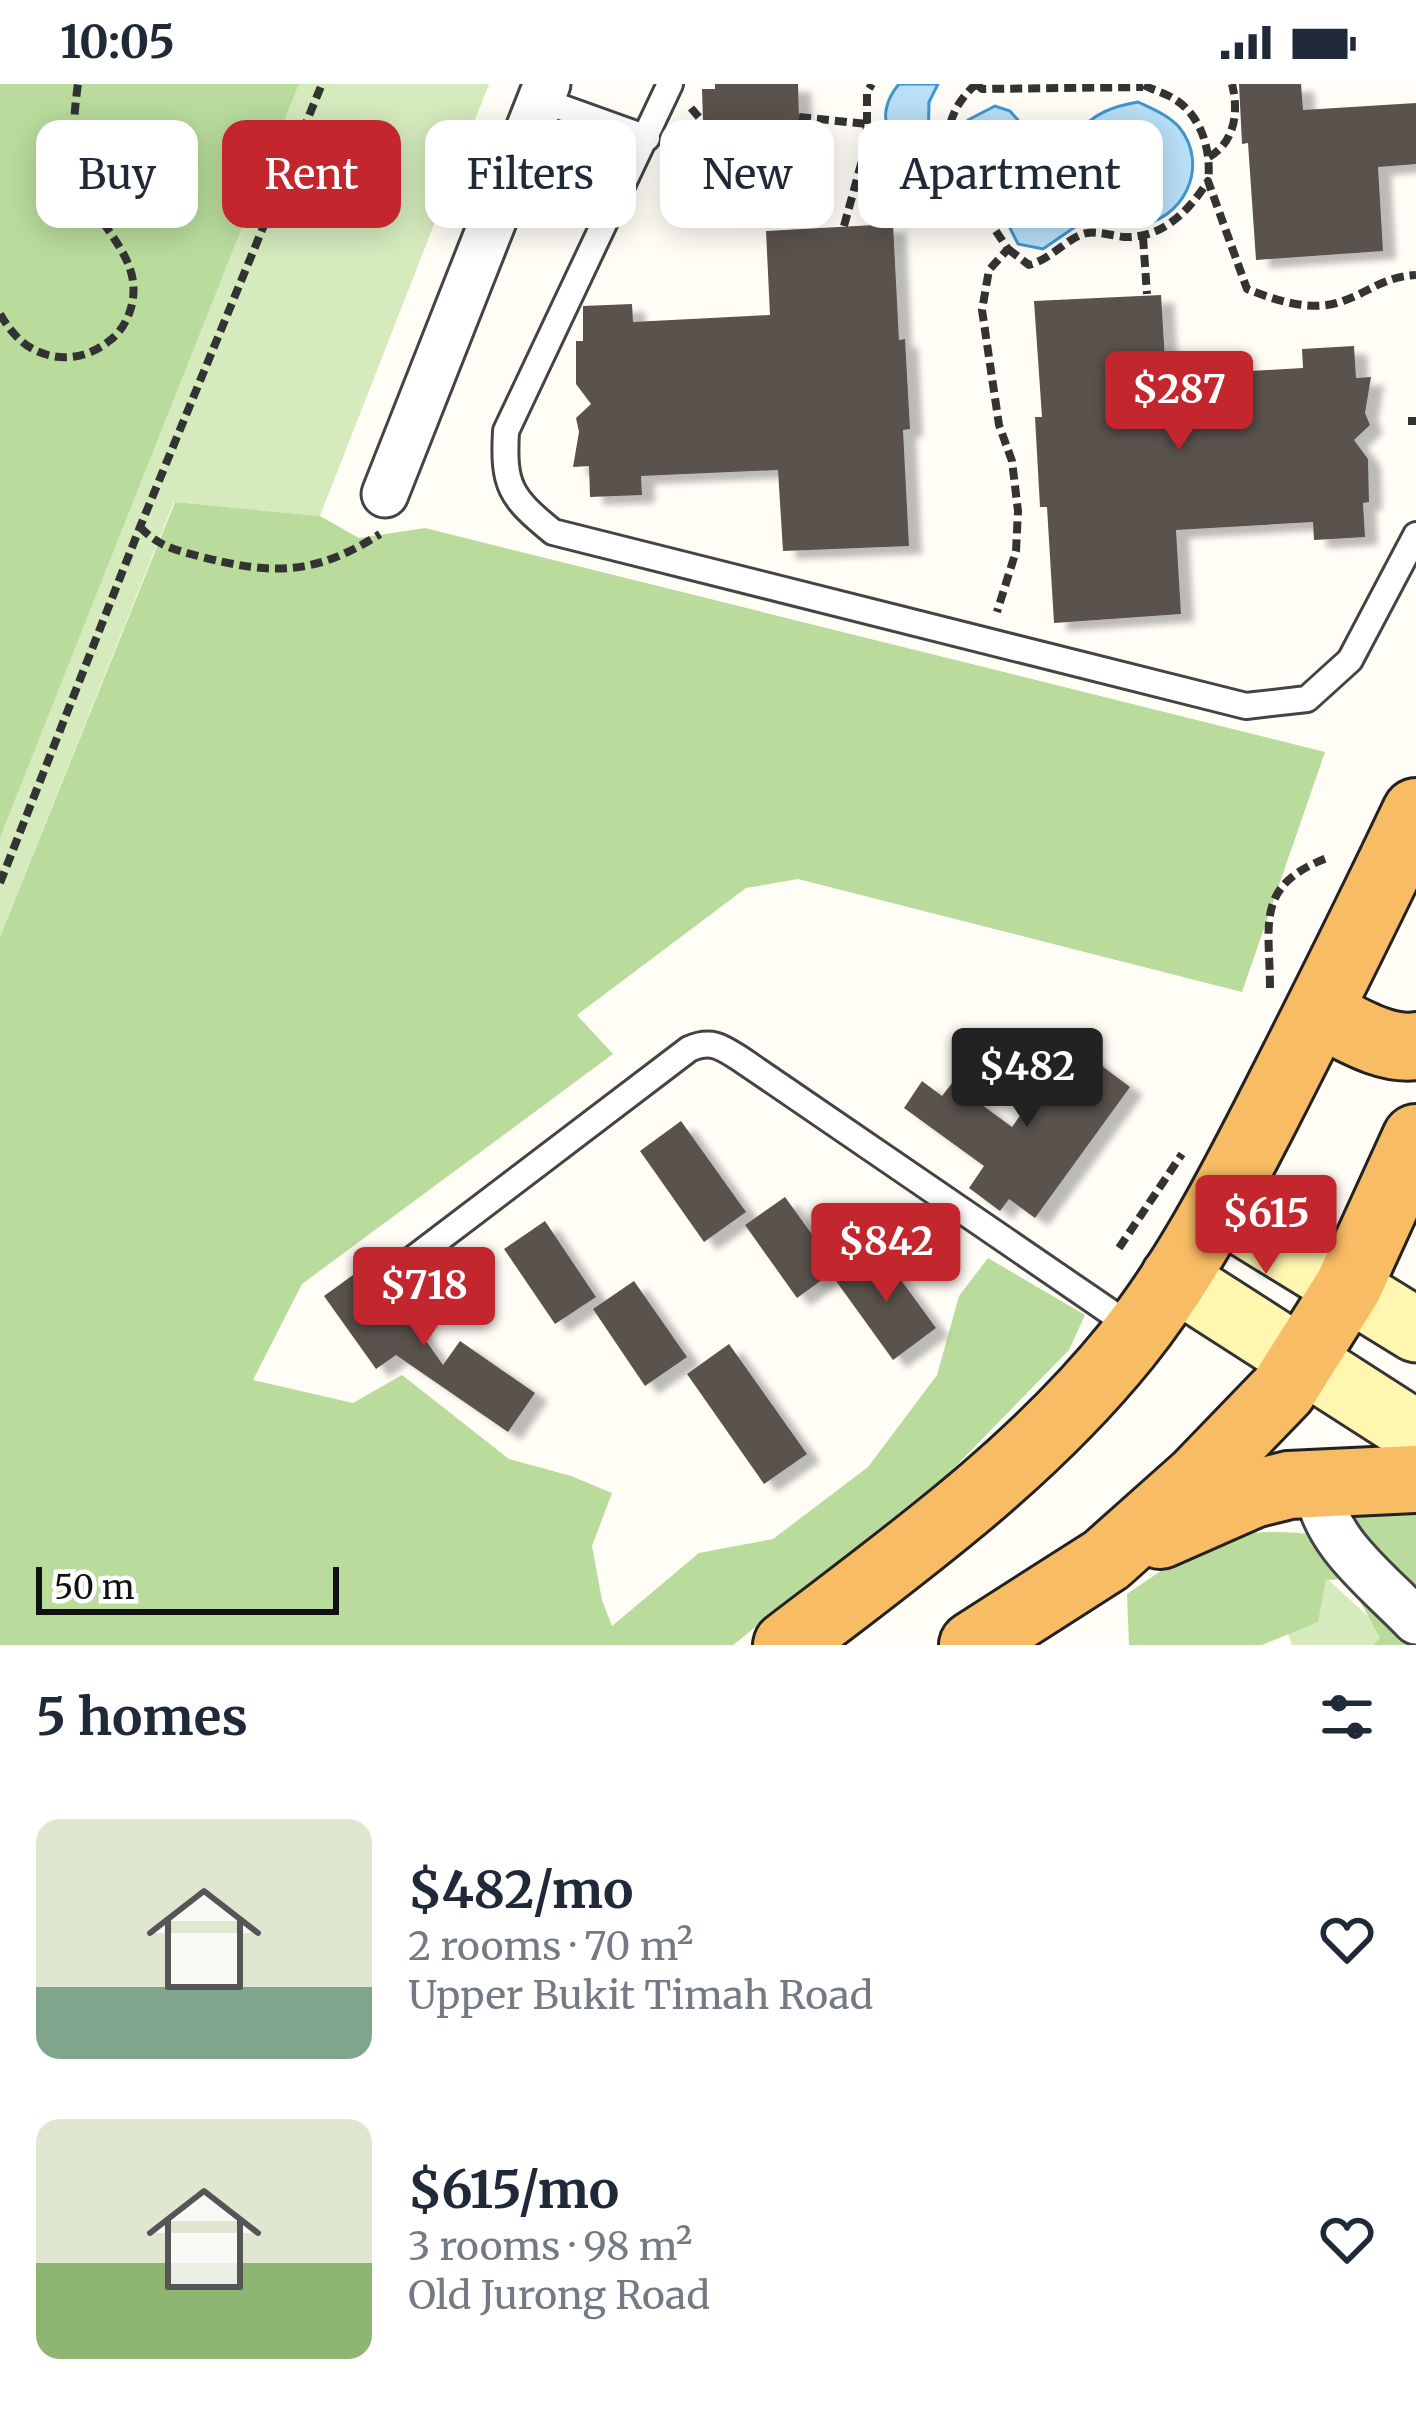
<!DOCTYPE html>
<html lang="en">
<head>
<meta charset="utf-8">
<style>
  :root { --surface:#fff; --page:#f6f6f7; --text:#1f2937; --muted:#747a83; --accent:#c4262e }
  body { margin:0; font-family:Merriweather,serif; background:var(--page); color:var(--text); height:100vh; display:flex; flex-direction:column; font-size:45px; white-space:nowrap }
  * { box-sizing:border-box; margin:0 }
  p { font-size:39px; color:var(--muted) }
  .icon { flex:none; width:66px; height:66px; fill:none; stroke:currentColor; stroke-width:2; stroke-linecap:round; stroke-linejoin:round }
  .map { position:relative; height:1561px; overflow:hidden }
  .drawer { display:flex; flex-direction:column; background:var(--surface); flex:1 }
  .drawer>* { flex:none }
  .top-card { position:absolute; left:36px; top:36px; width:1344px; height:108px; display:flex; gap:24px }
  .scale { position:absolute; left:36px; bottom:30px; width:303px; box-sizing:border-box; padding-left:12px; border:6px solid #111; border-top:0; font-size:33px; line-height:42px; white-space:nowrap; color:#111; -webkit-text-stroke:9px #fff; paint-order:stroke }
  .price { position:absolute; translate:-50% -102px; padding:0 27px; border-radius:12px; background:var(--accent); color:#fff; font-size:39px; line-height:78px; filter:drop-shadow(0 3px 6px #0008) }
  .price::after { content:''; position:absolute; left:50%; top:72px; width:36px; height:27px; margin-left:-18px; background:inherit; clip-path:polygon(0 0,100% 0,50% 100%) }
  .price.active { background:#222; color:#fff }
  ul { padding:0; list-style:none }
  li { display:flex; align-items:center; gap:36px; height:300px; padding:0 36px }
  li span { display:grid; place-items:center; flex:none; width:336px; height:240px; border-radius:24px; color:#555 }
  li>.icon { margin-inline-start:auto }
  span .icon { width:144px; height:144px; fill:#fffc; stroke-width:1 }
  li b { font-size:51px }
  h2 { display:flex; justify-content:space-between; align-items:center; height:144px; padding:0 36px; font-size:51px }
  .chip { padding:0 42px; border-radius:24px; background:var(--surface); box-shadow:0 6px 30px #0003; font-size:42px; line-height:108px }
  .chip.active { background:var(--accent); color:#fff }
  .status { display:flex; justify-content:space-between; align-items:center; height:84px; padding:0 60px; background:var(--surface); direction:ltr }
  .status svg { height:33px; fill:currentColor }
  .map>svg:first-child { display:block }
</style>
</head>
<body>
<div class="status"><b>10:05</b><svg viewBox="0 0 49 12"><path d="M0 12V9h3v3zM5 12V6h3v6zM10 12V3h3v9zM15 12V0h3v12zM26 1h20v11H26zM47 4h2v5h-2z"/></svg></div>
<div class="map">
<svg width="1416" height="1561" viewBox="0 0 1416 1561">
  <defs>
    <filter id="shadow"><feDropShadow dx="13" dy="8" stdDeviation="3" flood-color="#0004"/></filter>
  </defs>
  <rect width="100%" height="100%" fill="#fffdf5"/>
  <!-- green -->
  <g fill="#d5ebbd">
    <path d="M299,0H489L320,432L174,418L0,853V754Z"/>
    <path d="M1293,1463L1399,1561H1292L1268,1494Z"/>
  </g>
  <!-- forest -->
  <g fill="#b9dc9c">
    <path d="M0,0H299L0,754Z"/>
    <path d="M175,418L320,432L359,454L425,444L1325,668L1242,908L798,795L746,804L577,931L613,970L302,1200L253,1296L353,1319L402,1291L509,1375L571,1392L612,1409L592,1462L602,1516L612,1542L699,1469L773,1455L868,1383L937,1291L959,1212L988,1174L1085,1231L1069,1266L949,1389L733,1561H0V853Z"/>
    <path d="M1314,1412L1416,1422V1561H1373L1380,1554L1348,1495L1326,1496L1318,1538L1262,1561H1129L1127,1510C1203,1458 1225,1440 1320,1451Z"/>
  </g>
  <!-- water -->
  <g fill="#b9e0f7" stroke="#3f96cf" stroke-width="3">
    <path d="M899,0H938L929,18L928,67C886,67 873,30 899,0Z"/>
    <path d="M1138,18C1153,25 1168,31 1179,43C1211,82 1183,138 1135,142C1119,144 1104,137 1088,134L1043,165L1018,160L1007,138L1013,102L998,85C968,82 960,64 968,36L995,22L1010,27L1050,73L1061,74C1071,66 1071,60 1078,50C1092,29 1115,22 1138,18Z"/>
  </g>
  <!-- building -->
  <g fill="#5a524d" filter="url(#shadow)">
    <path d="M715,0H798L800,69L779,70L780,130L721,131L719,71L704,72L702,5H715Z"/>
    <path d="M1239,0H1301L1303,26L1416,19V80L1378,83L1383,167L1256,176L1248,59L1242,60Z"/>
    <path d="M893,140L899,256L905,255L910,345L903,346L909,462L783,467L778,386L641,392L642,411L590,413L589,382L573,383L579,348L576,334L591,320L576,300V257H583V222L632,220L633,238L770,231L766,147Z"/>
    <path d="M1161,211L1166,292L1303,284L1302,265L1354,262L1356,294L1371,293L1365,329L1370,341L1354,356L1368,375L1369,418L1363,419L1365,453L1314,456L1313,438L1176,446L1181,530L1054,539L1047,423H1040L1035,333H1042L1034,217Z"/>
    <path d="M1071,959L1130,1003L1035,1134L1009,1115L1000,1127L969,1104L984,1082L904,1024L922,997L942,1012L952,999L1012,1043Z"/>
    <path d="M681,1037L746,1128L704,1158L640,1067Z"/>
    <path d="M785,1113L837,1185L797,1214L745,1141Z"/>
    <path d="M545,1137L596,1213L555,1240L504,1165Z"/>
    <path d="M879,1166L936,1244L893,1276L836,1197Z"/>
    <path d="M371,1178L443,1281L460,1257L535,1309L508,1348L396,1271L376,1285L324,1212Z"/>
    <path d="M634,1197L687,1273L645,1302L593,1225Z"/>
    <path d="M729,1260L807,1370L764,1400L687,1290Z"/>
  </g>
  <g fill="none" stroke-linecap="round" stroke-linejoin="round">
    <defs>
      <g id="service">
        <path d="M670,0L506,347C503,402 510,413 553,448L1246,622L1307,615L1350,576L1416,451"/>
        <path d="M541,16L647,54"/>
        <path d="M397,1187L689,965C712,955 722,963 742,976L1135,1245"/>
      </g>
      <g id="minor">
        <path d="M385,410L547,0"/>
        <path d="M1316,1398C1323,1458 1377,1496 1416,1537"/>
      </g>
      <g id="secondary">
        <path d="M1218,1124L1416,1246"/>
        <path d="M1173,1193L1416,1349"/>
      </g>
      <g id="trunk">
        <path d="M1319,929C1348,943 1384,967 1416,962"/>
        <path d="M1160,1451L1253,1410L1289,1401L1416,1395"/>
        <path d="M787,1561C907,1469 1030,1381 1126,1262C1183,1191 1226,1109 1267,1029C1318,929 1368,829 1416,728"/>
        <path d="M973,1561L1106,1476L1198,1394L1283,1306L1348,1203L1416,1054"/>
      </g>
    </defs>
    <!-- service casing -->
    <use href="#service" stroke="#444" stroke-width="30"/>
    <!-- minor casing -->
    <use href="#minor" stroke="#444" stroke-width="51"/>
    <!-- secondary casing -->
    <use href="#secondary" stroke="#333" stroke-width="69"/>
    <!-- trunk casing -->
    <use href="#trunk" stroke="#222" stroke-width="72"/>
    <!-- path -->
    <g stroke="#333" stroke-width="8" stroke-dasharray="12 6" stroke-linecap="butt">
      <path d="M976,0L982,5L1143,3"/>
      <path d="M1144,1C1150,5 1159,7 1169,12C1200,27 1212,65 1208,97"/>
      <path d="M691,24L703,38"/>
      <path d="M799,33L867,40L866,62L953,93L971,110L1008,165L989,186L982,226L999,341L1012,377L1018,427L1016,467L997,528"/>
      <path d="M867,40V8L872,0"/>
      <path d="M1209,73C1235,58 1239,28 1232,0"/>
      <path d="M953,92C944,55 946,27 976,0"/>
      <path d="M844,142L866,62"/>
      <path d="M1143,153L1147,210"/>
      <path d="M1008,165L1029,181C1052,175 1069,152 1087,149C1097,147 1114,152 1125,153C1163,154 1189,127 1208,97L1247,205C1275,216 1312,229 1343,217C1371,207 1383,193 1416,191"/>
      <path d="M0,230C12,250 25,265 48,271C69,277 92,271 109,257C119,250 126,239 130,227C147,175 98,146 83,101C71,67 73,35 78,0"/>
      <path d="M1408,337H1416"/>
      <path d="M140,443C158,462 173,465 198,472C272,491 314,492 380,450"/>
      <path d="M0,799L140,443L322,0"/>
      <path d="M1270,904C1270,840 1254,802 1327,774"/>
      <path d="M1119,1164L1182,1070"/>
    </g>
    <!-- service -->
    <use href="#service" stroke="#fff" stroke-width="24"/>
    <!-- minor -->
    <use href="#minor" stroke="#fff" stroke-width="45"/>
    <!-- secondary -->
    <use href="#secondary" stroke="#fff6b0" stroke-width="63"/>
    <!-- trunk -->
    <use href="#trunk" stroke="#f7bc64" stroke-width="66"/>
  </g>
</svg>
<div class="scale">50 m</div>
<b class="price" style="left:1179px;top:369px">$287</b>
<b class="price active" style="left:1027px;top:1046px">$482</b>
<b class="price" style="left:1266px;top:1193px">$615</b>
<b class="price" style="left:886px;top:1221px">$842</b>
<b class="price" style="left:424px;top:1265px">$718</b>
<div class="top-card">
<a class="chip">Buy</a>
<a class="chip active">Rent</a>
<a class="chip">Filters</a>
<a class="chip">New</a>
<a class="chip">Apartment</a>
</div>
</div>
<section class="drawer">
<h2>5 homes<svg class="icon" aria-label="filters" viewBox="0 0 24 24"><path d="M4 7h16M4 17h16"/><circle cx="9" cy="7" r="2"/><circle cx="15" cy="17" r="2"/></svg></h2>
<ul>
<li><span style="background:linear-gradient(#dfe7d0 70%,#7fa58c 0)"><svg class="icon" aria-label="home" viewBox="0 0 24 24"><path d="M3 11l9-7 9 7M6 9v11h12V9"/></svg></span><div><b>$482/mo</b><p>2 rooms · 70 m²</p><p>Upper Bukit Timah Road</p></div><svg class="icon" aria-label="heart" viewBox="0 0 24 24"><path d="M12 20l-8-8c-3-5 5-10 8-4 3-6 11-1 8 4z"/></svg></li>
<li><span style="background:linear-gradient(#dfe7d0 60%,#8fb573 0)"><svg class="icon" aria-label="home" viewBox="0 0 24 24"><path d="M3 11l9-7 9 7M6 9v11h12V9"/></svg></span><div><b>$615/mo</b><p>3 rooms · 98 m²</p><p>Old Jurong Road</p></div><svg class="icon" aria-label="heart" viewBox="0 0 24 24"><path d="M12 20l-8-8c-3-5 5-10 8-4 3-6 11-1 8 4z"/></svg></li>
</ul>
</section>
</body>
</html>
